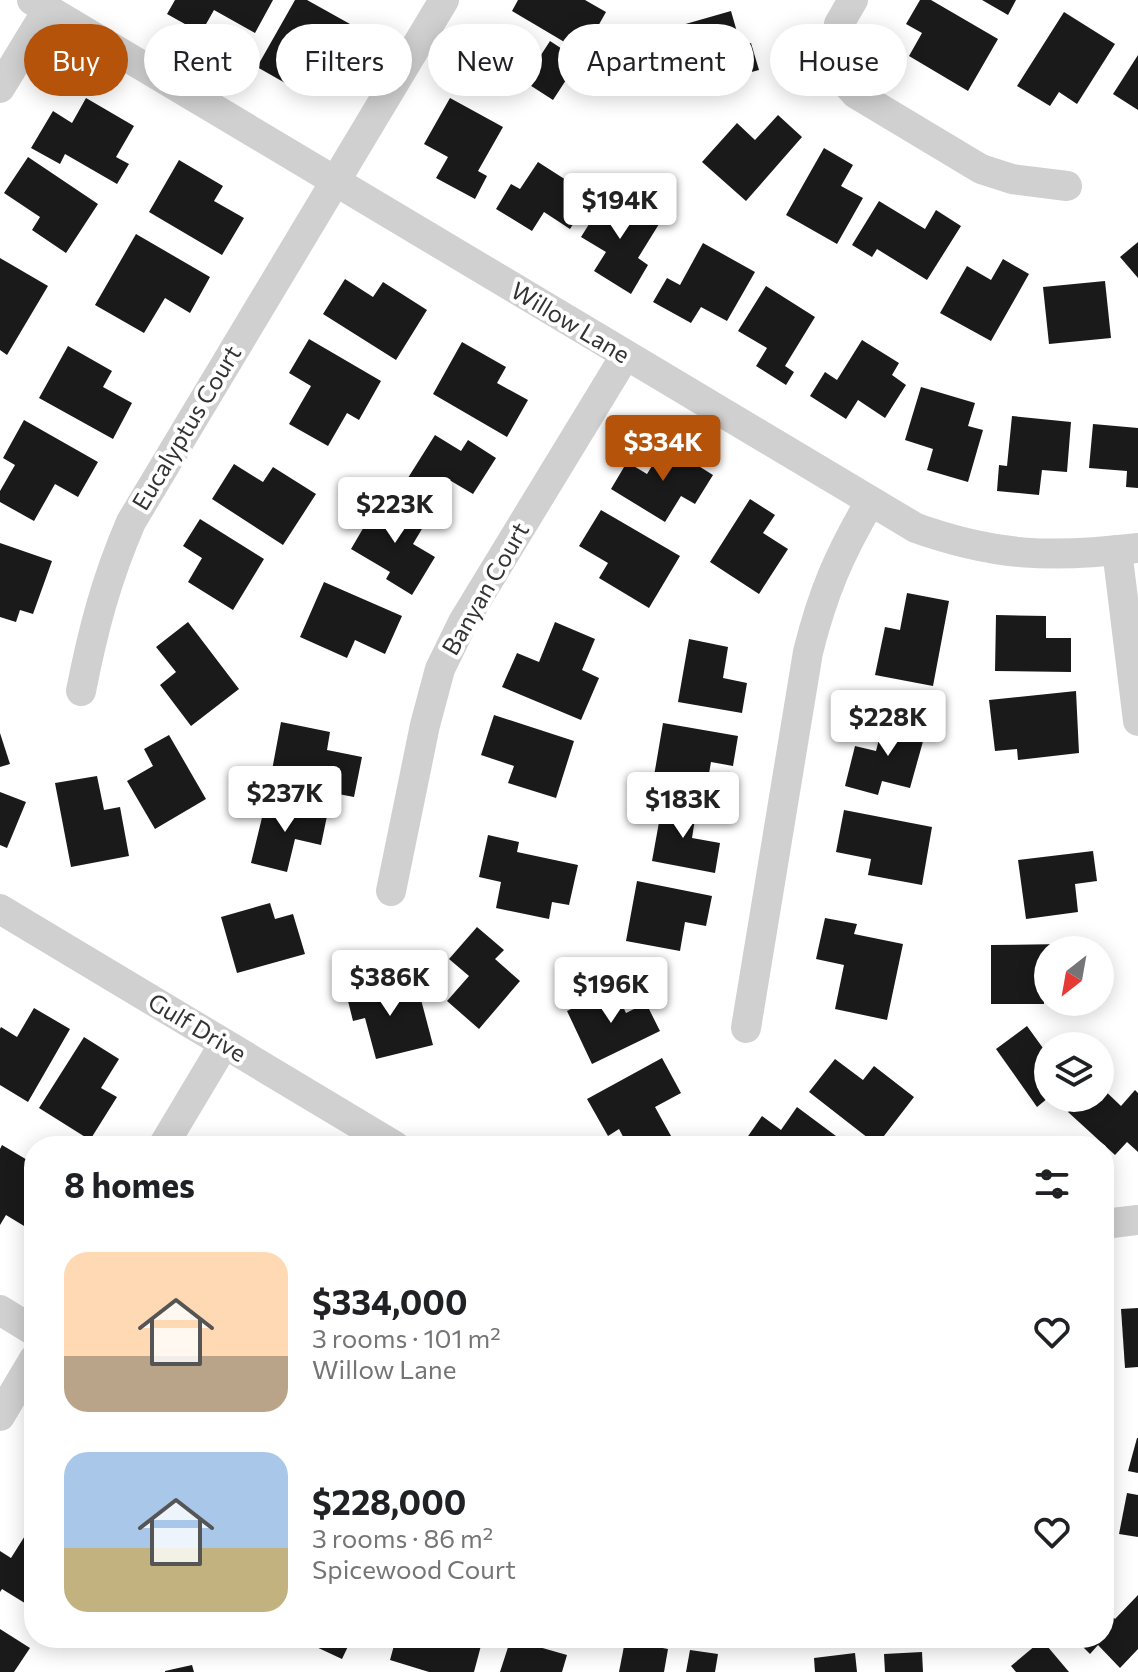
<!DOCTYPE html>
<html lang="en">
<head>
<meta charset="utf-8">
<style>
  :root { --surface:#fff; --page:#f2f2f2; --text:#202124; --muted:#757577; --accent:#b45309 }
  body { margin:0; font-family:Commissioner,sans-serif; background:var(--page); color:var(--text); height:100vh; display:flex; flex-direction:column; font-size:30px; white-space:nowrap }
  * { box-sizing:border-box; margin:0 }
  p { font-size:26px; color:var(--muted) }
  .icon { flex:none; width:44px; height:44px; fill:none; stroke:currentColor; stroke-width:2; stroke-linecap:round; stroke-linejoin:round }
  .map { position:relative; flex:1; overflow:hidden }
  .drawer { position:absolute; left:24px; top:1136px; width:1090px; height:512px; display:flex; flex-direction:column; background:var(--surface); border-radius:32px; box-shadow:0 4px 20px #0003 }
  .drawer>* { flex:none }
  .banner { position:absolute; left:24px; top:24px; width:1090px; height:72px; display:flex; gap:16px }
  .needle { width:52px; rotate:211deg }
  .fabs { position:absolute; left:1034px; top:936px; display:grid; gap:16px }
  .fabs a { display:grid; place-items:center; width:80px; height:80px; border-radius:50%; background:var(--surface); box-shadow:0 4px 20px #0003; font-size:40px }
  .price { position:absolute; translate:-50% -68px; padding:0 18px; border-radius:8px; background:#fff; color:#222; font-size:26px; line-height:52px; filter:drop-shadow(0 2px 4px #0008) }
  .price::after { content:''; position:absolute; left:50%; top:48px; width:24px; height:18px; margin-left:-12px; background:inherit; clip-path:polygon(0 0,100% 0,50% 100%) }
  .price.current { background:var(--accent); color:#fff }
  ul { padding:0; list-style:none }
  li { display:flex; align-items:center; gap:24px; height:200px; padding:0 40px }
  li span { display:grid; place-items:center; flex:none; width:224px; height:160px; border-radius:24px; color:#555 }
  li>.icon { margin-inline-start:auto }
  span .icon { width:96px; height:96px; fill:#fffc; stroke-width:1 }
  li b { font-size:34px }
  h2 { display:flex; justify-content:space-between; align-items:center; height:96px; padding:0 40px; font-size:34px }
  .chip { padding:0 28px; border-radius:36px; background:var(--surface); box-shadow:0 4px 20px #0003; font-size:28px; line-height:72px }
  .chip.current { background:var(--accent); color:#fff }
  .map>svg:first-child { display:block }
</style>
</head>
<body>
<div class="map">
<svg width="1138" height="1672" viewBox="0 0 1138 1672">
  <rect width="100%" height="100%" fill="#fff"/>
  <!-- building -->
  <g fill="#1a1a1a">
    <path d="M175,0H273L255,33L214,10L201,33L167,14Z"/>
    <path d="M295,0H307L350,24L326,68L310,59L294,88L257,67Z"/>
    <path d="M518,0H585L606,12L583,53L512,11Z"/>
    <path d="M920,0H931L998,39L968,91L909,56L922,33L906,24Z"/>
    <path d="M982,0H1016L1008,15Z"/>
    <path d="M731,11L741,46L751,43L759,70L699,86L682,25Z"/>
    <path d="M1064,12L1115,44L1077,104L1059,92L1050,106L1017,86Z"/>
    <path d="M506,37L539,58L550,41L579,60L553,100L491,60Z"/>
    <path d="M681,40L697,84L679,91L663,46Z"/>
    <path d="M1138,55V110L1113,94Z"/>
    <path d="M86,98L134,126L116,157L129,164L117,184L65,154L60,164L31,148L53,111L72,123Z"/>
    <path d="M450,98L503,127L478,171L487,176L475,199L436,178L448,157L424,144Z"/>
    <path d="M778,115L802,137L746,201L702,162L737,123L755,140Z"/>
    <path d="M824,148L853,165L841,186L863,198L837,244L786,215Z"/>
    <path d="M28,157L98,204L66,253L32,230L40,217L4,193Z"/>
    <path d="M179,160L223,186L214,201L244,218L222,255L149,212Z"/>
    <path d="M538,162L591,196L570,229L544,212L532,231L496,209L511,184L520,189Z"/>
    <path d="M609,192L659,224L638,258L648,265L631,294L594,271L606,252L581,237Z"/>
    <path d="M879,201L925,229L936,210L961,226L927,280L877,249L872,257L852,245Z"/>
    <path d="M136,234L210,277L190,313L165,298L144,333L95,305Z"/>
    <path d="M1138,242V278L1120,257Z"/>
    <path d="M703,243L755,272L727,321L701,307L691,323L653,302L667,278L680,285Z"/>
    <path d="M0,258L48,286L7,355L0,350Z"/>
    <path d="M1003,259L1029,274L991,341L940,313L967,266L991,280Z"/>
    <path d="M345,279L373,297L383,282L427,310L396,360L323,314Z"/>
    <path d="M1105,281L1111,338L1049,344L1043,287Z"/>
    <path d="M766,286L815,317L785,366L794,372L786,385L756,366L767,348L738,331Z"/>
    <path d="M309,339L381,381L359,420L347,413L328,446L289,424L311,386L289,373Z"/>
    <path d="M862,340L899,363L892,375L906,385L885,418L858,400L846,419L810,396L825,372L837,380Z"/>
    <path d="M462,342L506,367L497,383L528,400L507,437L433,394Z"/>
    <path d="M68,346L112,371L103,387L132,403L113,439L39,398Z"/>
    <path d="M921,387L975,403L968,426L983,430L968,482L927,470L933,449L905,440Z"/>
    <path d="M1012,416L1071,422L1067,472L1042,470L1039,495L997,491L999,465L1007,466Z"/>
    <path d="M24,420L98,462L78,497L55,484L34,521L0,502V491L15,465L3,458Z"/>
    <path d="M1093,424L1138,428V488L1126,487L1127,471L1089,468Z"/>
    <path d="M435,435L461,451L468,440L496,458L473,494L451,481L434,509L401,489Z"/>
    <path d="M665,445L713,475L695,504L681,496L665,522L611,489L627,462L647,474Z"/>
    <path d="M234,464L263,482L273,467L316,494L283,545L212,499Z"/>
    <path d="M382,496L426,522L413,544L435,557L412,595L386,579L390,572L351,549Z"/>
    <path d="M750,499L775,515L763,533L788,549L759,594L710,562Z"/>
    <path d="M601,510L680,556L649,608L599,578L608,563L579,546Z"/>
    <path d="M200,519L264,559L233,610L188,582L202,558L183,546Z"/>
    <path d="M0,543L52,561L33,614L20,610L16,622L0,617Z"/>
    <path d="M324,582L402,616L385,654L355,640L347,658L300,637Z"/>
    <path d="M907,593L949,601L933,686L875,675L885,627L900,630Z"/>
    <path d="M996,615L1046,616V638H1071V672L995,671Z"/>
    <path d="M188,622L239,689L191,726L160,685L176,672L156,647Z"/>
    <path d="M555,622L595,639L582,670L599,678L581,720L502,687L517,653L539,662Z"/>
    <path d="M689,639L728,647L723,678L747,683L742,713L678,702Z"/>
    <path d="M1076,691L1079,753L1018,760L1017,749L995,751L989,700Z"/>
    <path d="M494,715L574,741L556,798L508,783L514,766L481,755Z"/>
    <path d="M885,716L927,727L910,788L882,781L878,795L845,786L855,746L876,751Z"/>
    <path d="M281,722L330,732L327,750L362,757L354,797L270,781Z"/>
    <path d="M663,723L738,736L733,766L711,762L706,791L653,782Z"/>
    <path d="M0,733L10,764L0,767Z"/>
    <path d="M169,735L206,799L155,829L127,781L153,766L144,749Z"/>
    <path d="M97,776L104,810L120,807L129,856L71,867L55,783Z"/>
    <path d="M0,792L26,802L7,848L0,845Z"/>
    <path d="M663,800L697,806L692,838L720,843L715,873L652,861Z"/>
    <path d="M266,801L327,816L321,845L295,839L287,872L251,863Z"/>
    <path d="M844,810L932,827L922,885L868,875L871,859L836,852Z"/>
    <path d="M488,835L519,842L517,852L578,865L569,905L552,902L549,919L496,908L501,882L479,877Z"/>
    <path d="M1093,851L1097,881L1075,884L1078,912L1026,919L1018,860Z"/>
    <path d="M637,881L712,896L706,926L685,922L680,951L626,941Z"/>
    <path d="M270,903L275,919L293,914L305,954L237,973L221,917Z"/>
    <path d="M825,918L857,924L854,934L903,944L887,1020L835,1009L844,965L816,959Z"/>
    <path d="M477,927L504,950L495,959L520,981L479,1029L447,1001L469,976L449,959Z"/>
    <path d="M1065,944V950H1048V973H1044V1004H991V945Z"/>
    <path d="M386,978L391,999L419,992L433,1045L376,1059L365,1018L353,1021L345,989Z"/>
    <path d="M614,988L626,1013L646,1003L660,1031L592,1064L567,1011Z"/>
    <path d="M34,1008L70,1029L28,1102L0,1085V1029L1,1027L17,1037Z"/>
    <path d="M1027,1026L1048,1055V1098L1037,1107L996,1049Z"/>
    <path d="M84,1037L119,1059L101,1088L117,1097L90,1140L39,1108Z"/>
    <path d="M662,1058L681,1093L655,1107L676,1145L628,1146L619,1129L608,1136L587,1099Z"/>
    <path d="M835,1059L863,1080L874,1066L914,1097L877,1145L809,1092Z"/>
    <path d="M1100,1086L1121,1106L1135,1090L1138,1093V1152L1127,1142L1115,1155L1068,1112L1081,1098H1100Z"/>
    <path d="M797,1107L840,1139L835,1146H749L744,1142L762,1116L781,1130Z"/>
    <path d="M2,1145L34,1164V1175L31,1180L34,1182V1232L6,1215L0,1225V1149Z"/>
    <path d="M1138,1308V1367L1125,1368L1121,1309Z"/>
    <path d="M1137,1438H1138V1473L1128,1471Z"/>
    <path d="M34,1469V1486L26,1481Z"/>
    <path d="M1127,1493L1138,1495V1537L1119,1534Z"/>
    <path d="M28,1531L34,1535V1595L28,1605L2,1589L0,1592V1551L11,1558Z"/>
    <path d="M1138,1595V1649L1120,1668L1098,1645L1090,1654L1074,1638H1104V1608L1115,1619Z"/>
    <path d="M0,1629L30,1648L14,1672H0Z"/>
    <path d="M297,1638H352L342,1659Z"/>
    <path d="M396,1638H483L474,1672H429L390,1660Z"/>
    <path d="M511,1638H542L539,1647L567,1655L562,1672H500Z"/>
    <path d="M1042,1640L1069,1672H1016L1011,1666Z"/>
    <path d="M625,1641L668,1649L664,1672H619Z"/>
    <path d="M690,1650L718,1654L715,1672H686Z"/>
    <path d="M922,1652L923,1672H885L884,1654Z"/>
    <path d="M855,1653L857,1672H815L814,1658Z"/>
    <path d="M192,1665L194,1672H165V1671Z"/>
  </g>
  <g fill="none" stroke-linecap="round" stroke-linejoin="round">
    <!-- street -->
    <g stroke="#d0d0d0" stroke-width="30">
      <path d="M32,0L916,528C998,557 1053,558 1138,548"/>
      <path d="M853,0L839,24L831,66L856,94L981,169L1012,179L1067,186"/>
      <path d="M0,88L48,9"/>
      <path d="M1117,550L1138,721"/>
      <path d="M81,691C93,630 106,580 131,522L444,0"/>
      <path d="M391,891L425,725L440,669L463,622L625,356"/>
      <path d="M0,909L395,1146"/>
      <path d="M746,1028L808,652C823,592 839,555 870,502"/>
      <path d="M163,1146L224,1044"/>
      <path d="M1104,1224L1138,1220"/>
      <path d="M0,1310L34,1331"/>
      <path d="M0,1416L34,1359"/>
    </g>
  </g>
  <g text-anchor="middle" stroke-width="8" stroke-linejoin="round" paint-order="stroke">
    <!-- street labels -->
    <g font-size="24" fill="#333" stroke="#fff">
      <text transform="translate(570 323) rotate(31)" y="8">Willow Lane</text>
      <text transform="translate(187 428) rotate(-59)" y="8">Eucalyptus Court</text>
      <text transform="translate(486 589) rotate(-60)" y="8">Banyan Court</text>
      <text transform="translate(197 1028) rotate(31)" y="8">Gulf Drive</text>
    </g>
  </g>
</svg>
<div class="fabs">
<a><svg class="needle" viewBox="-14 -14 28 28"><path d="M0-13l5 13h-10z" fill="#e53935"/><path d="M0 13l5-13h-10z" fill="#757577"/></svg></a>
<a><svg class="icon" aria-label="layers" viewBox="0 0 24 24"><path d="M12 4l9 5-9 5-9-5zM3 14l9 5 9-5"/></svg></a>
</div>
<b class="price" style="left:620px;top:241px">$194K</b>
<b class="price current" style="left:663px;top:483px">$334K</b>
<b class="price" style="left:395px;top:545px">$223K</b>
<b class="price" style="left:888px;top:758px">$228K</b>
<b class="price" style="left:285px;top:834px">$237K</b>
<b class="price" style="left:683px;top:840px">$183K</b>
<b class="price" style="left:390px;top:1018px">$386K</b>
<b class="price" style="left:611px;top:1025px">$196K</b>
<div class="banner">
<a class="chip current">Buy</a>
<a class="chip">Rent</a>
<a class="chip">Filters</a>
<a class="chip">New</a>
<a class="chip">Apartment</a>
<a class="chip">House</a>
</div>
<section class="drawer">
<h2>8 homes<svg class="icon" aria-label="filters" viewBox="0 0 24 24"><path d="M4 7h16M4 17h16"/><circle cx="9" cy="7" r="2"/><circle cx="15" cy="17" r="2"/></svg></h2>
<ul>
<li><span style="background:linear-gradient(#ffd9b3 65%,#b9a48a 0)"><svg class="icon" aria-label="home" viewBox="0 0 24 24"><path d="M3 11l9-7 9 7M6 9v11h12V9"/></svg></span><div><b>$334,000</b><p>3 rooms · 101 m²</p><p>Willow Lane</p></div><svg class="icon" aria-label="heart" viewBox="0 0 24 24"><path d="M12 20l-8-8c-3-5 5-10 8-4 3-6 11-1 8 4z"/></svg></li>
<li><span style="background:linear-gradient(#a9c7e8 60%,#c2b280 0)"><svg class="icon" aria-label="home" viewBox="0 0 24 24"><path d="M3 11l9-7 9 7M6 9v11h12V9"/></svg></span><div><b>$228,000</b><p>3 rooms · 86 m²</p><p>Spicewood Court</p></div><svg class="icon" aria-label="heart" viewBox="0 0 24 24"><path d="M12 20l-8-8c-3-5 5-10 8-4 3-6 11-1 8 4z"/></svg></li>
</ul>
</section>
</div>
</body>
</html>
